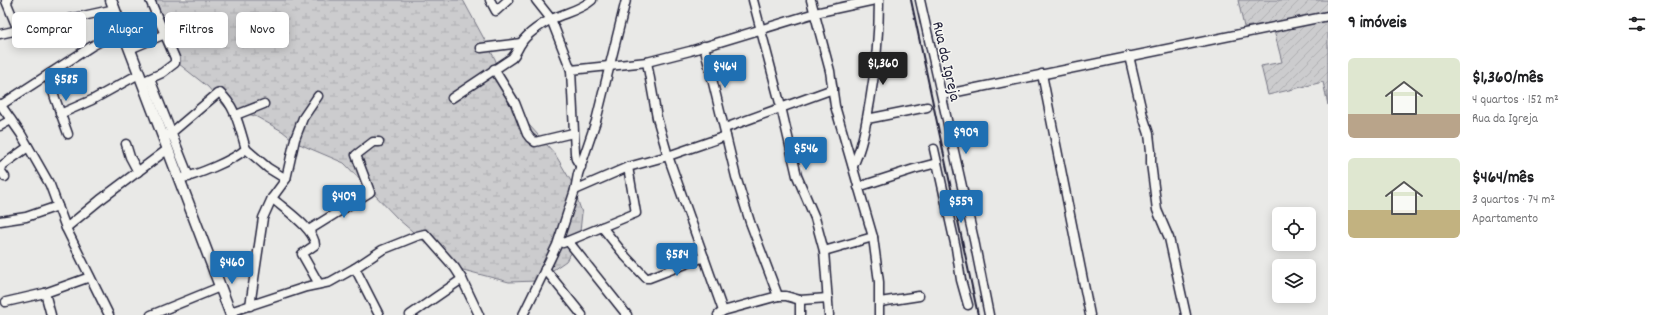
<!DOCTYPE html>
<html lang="pt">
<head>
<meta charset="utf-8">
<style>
  :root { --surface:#fff; --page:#f2f2f2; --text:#202124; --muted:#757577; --accent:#1f6fb2 }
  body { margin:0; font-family:Dekko,sans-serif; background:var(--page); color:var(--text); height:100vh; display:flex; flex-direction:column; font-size:15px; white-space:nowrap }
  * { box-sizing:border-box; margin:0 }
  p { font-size:13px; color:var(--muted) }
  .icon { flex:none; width:22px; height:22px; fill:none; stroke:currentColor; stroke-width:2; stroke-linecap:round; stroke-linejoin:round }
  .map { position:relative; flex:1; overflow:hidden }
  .details { display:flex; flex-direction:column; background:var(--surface); width:340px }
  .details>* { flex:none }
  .top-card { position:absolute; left:12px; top:12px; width:380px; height:36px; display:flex; gap:8px }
  .fabs { position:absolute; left:1272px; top:207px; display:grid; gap:8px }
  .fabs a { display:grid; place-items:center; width:44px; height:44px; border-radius:6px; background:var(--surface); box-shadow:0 2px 10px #0003; font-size:20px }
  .price { position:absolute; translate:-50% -34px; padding:0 9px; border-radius:4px; background:var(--accent); color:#fff; font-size:13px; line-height:26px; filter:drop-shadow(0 1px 2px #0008) }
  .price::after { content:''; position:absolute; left:50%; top:24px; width:12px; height:9px; margin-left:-6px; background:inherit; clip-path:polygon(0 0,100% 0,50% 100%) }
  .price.selected { background:#222; color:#fff }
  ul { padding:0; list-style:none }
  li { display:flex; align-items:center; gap:12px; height:100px; padding:0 20px }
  li span { display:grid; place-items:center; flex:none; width:112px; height:80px; border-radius:6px; color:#555 }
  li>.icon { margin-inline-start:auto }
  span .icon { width:48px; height:48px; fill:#fffc; stroke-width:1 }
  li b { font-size:17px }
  h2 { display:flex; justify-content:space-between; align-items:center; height:48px; padding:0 20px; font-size:17px }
  .pill { padding:0 14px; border-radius:6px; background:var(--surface); box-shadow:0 2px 10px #0003; font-size:14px; line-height:36px }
  .pill.selected { background:var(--accent); color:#fff }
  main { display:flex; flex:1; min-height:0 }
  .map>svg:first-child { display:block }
</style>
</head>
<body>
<main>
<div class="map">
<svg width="1328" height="315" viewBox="0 0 1328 315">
  <defs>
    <pattern id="wetland-marsh" width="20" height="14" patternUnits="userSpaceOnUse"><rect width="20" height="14" fill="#ccccce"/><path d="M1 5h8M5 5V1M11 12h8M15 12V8" fill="none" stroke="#afafb2"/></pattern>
    <pattern id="garden-furrows" width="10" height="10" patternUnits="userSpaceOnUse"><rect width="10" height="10" fill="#ccccce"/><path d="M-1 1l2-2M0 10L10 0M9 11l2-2" fill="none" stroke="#afafb2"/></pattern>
  </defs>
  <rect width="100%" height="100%" fill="#e9e9e7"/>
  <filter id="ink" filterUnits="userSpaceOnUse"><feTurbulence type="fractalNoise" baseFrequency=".025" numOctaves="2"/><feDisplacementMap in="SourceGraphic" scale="8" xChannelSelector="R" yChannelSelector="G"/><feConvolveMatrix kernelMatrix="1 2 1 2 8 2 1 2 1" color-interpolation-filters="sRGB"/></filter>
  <g filter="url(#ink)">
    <!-- wetland -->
    <path fill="url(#wetland-marsh)" stroke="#777784" d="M152,0H463L495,59L513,107L555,154L572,183L582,213L579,241L566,261L537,281L509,282L463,270L434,250L398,219L344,163L297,143L282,131L255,116L226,108L208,87L179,64L159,11Z"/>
    <!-- garden -->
    <path fill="url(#garden-furrows)" stroke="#777784" d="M1238,0H1328V105L1323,82L1268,95L1261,66L1282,62L1272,23L1244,27Z"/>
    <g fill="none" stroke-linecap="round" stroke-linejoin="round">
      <defs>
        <g id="minor">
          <path d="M8,0L6,1L18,30"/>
          <path d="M490,0L496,11L508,0"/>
          <path d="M536,0L551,19L571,70L575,153L576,159L581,167"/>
          <path d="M753,0L781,107L797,176L815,218L824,251L829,315"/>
          <path d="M811,0L830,71L835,106L873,237L879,282V315"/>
          <path d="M920,0L974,240L989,315"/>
          <path d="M0,34L115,9"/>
          <path d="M704,46L736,177L750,222L778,296"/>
          <path d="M481,48L521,43"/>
          <path d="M130,49L165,34"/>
          <path d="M1129,56L1143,116L1149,134L1151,151V163L1157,210L1169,238L1186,315"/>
          <path d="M647,62L657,118L668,156L723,311L718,315"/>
          <path d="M494,69L515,103L527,134L530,138L535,142L573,133"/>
          <path d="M571,70L647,62L690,51L815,13L875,0"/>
          <path d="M1042,74L1090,315"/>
          <path d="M48,75L55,98L68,134"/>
          <path d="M150,79L189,177"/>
          <path d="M142,82L162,73L175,63V58L150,0"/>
          <path d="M942,95L1328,16"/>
          <path d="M452,98L512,58C517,53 518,47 522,42C527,34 543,23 552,19C564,13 581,10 592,0"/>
          <path d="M0,104L21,134L50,185L66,228L109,315"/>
          <path d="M1,105L92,46L122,30"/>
          <path d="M60,114L92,100L139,74"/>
          <path d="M236,115L264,104"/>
          <path d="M867,119L927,107"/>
          <path d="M0,126L11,120"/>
          <path d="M725,128L833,89"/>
          <path d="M164,139L217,94L220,93C236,106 240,130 246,149"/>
          <path d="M126,144L130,157L138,172"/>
          <path d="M934,149L956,248L961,280L968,305"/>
          <path d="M853,166C863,145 866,123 870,101C876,67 879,34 879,0"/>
          <path d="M0,167L28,147"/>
          <path d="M0,170L5,177"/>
          <path d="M179,179C197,175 232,161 246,149L268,168L286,179"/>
          <path d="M858,187L914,169L937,163"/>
          <path d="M575,190L628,167L668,156L726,136"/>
          <path d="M272,198C284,209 315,229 315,245L302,254L319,284"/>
          <path d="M0,221L26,217L58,206"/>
          <path d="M602,227L626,257L646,278H649L704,257"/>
          <path d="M66,228L100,200L168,149"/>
          <path d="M309,230L370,192L356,155L373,142H379"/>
          <path d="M568,241L636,213L628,167"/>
          <path d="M563,243L568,241L627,315"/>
          <path d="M824,251L873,237"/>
          <path d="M355,268L379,315"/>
          <path d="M545,269L582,315"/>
          <path d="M45,293L51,315"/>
          <path d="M6,302L45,293L90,277"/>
          <path d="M880,302L919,296"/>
          <path d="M250,306L263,218L272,198L286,179L295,139L303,118L318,96"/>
          <path d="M723,311L778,296H786L800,300L828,298"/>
          <path d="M230,312L306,287L330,282L355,268L382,250L417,236L425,234L455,268L462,279L479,315"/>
          <path d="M151,315L220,287"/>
          <path d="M410,315L462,279"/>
          <path d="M523,315L557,245L575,190L578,174L596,121L626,0"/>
          <path d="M800,315V300"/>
        </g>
        <path id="tertiary" d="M111,0L231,315"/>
      </defs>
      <!-- minor casing -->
      <use href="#minor" stroke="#22223b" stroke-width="11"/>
      <!-- tertiary casing -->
      <use href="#tertiary" stroke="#22223b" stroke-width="13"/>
      <!-- minor -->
      <use href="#minor" stroke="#f6f6f2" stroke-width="8"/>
      <!-- tertiary -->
      <use href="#tertiary" stroke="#f6f6f2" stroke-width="10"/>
      <!-- rail -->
      <path stroke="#22223b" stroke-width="2" d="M911,0L978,315"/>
    </g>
  </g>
  <g text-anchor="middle" stroke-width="3" stroke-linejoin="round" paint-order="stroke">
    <!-- street labels -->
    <g font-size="16" fill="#22223b" stroke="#f6f6f2">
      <text transform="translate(948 61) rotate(77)" y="6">Rua da Igreja</text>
    </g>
  </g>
</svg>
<div class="fabs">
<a><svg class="icon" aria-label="locate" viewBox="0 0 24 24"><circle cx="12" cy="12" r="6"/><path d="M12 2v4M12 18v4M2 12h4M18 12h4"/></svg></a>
<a><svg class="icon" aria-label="layers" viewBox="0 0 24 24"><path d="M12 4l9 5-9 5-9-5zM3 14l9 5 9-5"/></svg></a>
</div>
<b class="price selected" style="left:883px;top:86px">$1,360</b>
<b class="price" style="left:725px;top:89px">$464</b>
<b class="price" style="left:66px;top:102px">$585</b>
<b class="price" style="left:966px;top:155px">$909</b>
<b class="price" style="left:806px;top:171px">$546</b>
<b class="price" style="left:344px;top:219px">$409</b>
<b class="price" style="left:961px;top:224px">$559</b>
<b class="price" style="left:677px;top:277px">$584</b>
<b class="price" style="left:232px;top:285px">$460</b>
<div class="top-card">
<a class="pill">Comprar</a>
<a class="pill selected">Alugar</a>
<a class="pill">Filtros</a>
<a class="pill">Novo</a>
</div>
</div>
<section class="details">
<h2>9 imóveis<svg class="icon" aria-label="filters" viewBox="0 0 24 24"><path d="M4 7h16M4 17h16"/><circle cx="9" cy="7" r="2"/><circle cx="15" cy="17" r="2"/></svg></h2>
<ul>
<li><span style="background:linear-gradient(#dfe7d0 70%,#b9a48a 0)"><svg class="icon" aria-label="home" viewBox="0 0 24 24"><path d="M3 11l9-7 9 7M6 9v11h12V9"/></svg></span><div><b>$1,360/mês</b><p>4 quartos · 152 m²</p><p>Rua da Igreja</p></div></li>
<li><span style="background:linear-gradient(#dfe7d0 65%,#c2b280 0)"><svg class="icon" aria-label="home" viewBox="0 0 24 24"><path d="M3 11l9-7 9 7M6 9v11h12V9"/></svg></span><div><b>$464/mês</b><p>3 quartos · 74 m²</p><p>Apartamento</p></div></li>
</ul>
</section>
</main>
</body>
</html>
